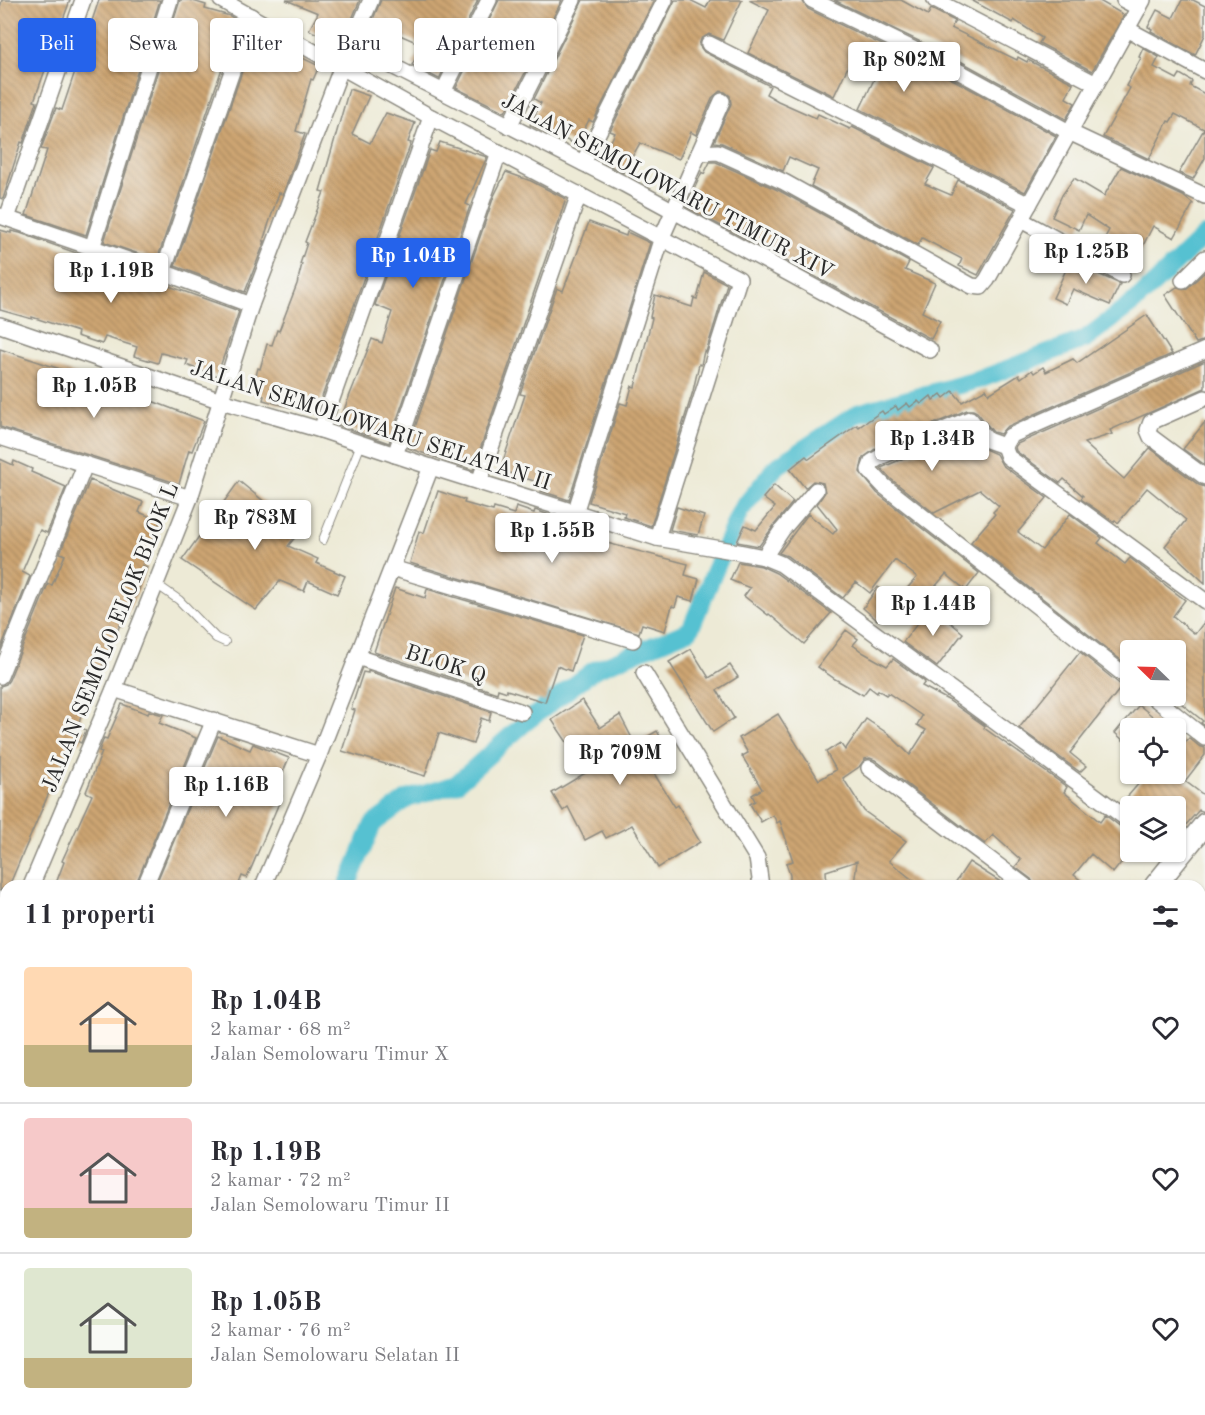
<!DOCTYPE html>
<html lang="id">
<head>
<meta charset="utf-8">
<style>
  :root { --surface:#fff; --page:#f7f7f7; --text:#2b2b33; --muted:#7c7c81; --line:#e1e1e2; --accent:#2563eb }
  body { margin:0; font-family:"Old Standard TT",serif; background:var(--page); color:var(--text); height:100vh; display:flex; flex-direction:column; font-size:22px; white-space:nowrap }
  * { box-sizing:border-box; margin:0 }
  p { font-size:20px; color:var(--muted) }
  .icon { flex:none; width:33px; height:33px; fill:none; stroke:currentColor; stroke-width:2; stroke-linecap:round; stroke-linejoin:round }
  .map { position:relative; flex:1; overflow:hidden }
  .drawer { position:absolute; left:0px; top:880px; width:1206px; height:536px; display:flex; flex-direction:column; background:var(--surface); border-radius:18px 18px 0 0; box-shadow:0 2px 4px #0004 }
  .drawer>* { flex:none }
  .guide { position:absolute; left:18px; top:18px; width:600px; height:54px; display:flex; gap:12px }
  .needle { width:39px; rotate:293deg }
  .controls { position:absolute; left:1120px; top:640px; display:grid; gap:12px }
  .controls a { display:grid; place-items:center; width:66px; height:66px; border-radius:6px; background:var(--surface); box-shadow:0 2px 4px #0004; font-size:30px }
  .price { position:absolute; translate:-50% -51px; padding:0 14px; border-radius:6px; background:#fff; color:#222; font-size:20px; line-height:39px; filter:drop-shadow(0 2px 3px #0008) }
  .price::after { content:''; position:absolute; left:50%; top:36px; width:18px; height:14px; margin-left:-9px; background:inherit; clip-path:polygon(0 0,100% 0,50% 100%) }
  .price.current { background:var(--accent); color:#fff }
  ul { padding:0; list-style:none }
  li { display:flex; align-items:center; gap:18px; height:150px; padding:0 24px }
  li+li { border-top:2px solid var(--line) }
  li span { display:grid; place-items:center; flex:none; width:168px; height:120px; border-radius:6px; color:#555 }
  li>.icon { margin-inline-start:auto }
  span .icon { width:72px; height:72px; fill:#fffc; stroke-width:1 }
  li b { font-size:26px }
  h2 { display:flex; justify-content:space-between; align-items:center; height:72px; padding:0 24px; font-size:26px }
  .pill { padding:0 21px; border-radius:6px; background:var(--surface); box-shadow:0 2px 4px #0004; font-size:21px; line-height:54px }
  .pill.current { background:var(--accent); color:#fff }
  .map>svg:first-child { display:block }
</style>
</head>
<body>
<div class="map">
<svg width="1205" height="1415" viewBox="0 0 1205 1415">
  <defs>
    <pattern id="water-ripples" width="26" height="14" patternUnits="userSpaceOnUse" patternTransform="scale(1.5)"><rect width="26" height="14" fill="#56c1d1"/><path d="M2 4q2-2 4 0t4 0M15 11q2-2 4 0t4 0" fill="none" stroke="#479daa"/></pattern>
    <pattern id="building-back-hatch" width="6" height="6" patternUnits="userSpaceOnUse" patternTransform="scale(1.5)"><rect width="6" height="6" fill="#cda572"/><path d="M-1 5l2 2M0 0l6 6M5-1l2 2" fill="none" stroke="#a7875e"/></pattern>
  </defs>
  <rect width="100%" height="100%" fill="#f6f6f2"/>
  <filter id="ink" filterUnits="userSpaceOnUse"><feTurbulence type="fractalNoise" baseFrequency=".0167" numOctaves="2"/><feDisplacementMap in="SourceGraphic" scale="12" xChannelSelector="R" yChannelSelector="G"/><feConvolveMatrix kernelMatrix="1 2 1 2 8 2 1 2 1" color-interpolation-filters="sRGB"/></filter>
  <filter id="wash" filterUnits="userSpaceOnUse"><feTurbulence type="fractalNoise" baseFrequency=".008" numOctaves="4" result="noise"/><feDisplacementMap in="SourceGraphic" scale="24" xChannelSelector="R" yChannelSelector="G"/><feGaussianBlur stdDeviation="1.35" result="paint"/><feColorMatrix in="noise" values="0 0 0 0 0 0 0 0 0 0 0 0 0 0 0 0 0 1.4 0 .05"/><feComposite in="paint" operator="in"/></filter>
  <g filter="url(#wash)">
    <rect width="100%" height="100%" fill="#edead6"/>
    <!-- built -->
    <g fill="#efd6bb">
      <path d="M1205,1274V1415H1096L1099,1410H1200V1281Z"/>
      <path d="M479,1410H712L708,1415H476Z"/>
    </g>
    <!-- water -->
    <g fill="url(#water-ripples)" stroke="#40767e" stroke-width="1.5">
      <path d="M1205,904V1092L1200,1098V911Z"/>
      <path d="M809,1410H953L949,1415H806Z"/>
    </g>
    <g fill="none" stroke-linecap="round" stroke-linejoin="round">
      <!-- canal -->
      <g stroke="#56c1d1" stroke-width="18">
        <path d="M347,886L373,824L407,799L456,784L526,722L594,670L690,630L740,511L776,467L858,413L981,379L1085,339L1138,299L1205,235"/>
        <path d="M0,1049L6,1051"/>
      </g>
    </g>
    <g id="blocks">
      <!-- building -->
      <g fill="url(#building-back-hatch)">
        <path d="M2,0H70L34,101L37,102L23,143L21,142L3,199L0,198V7Z"/>
        <path d="M99,0H160L86,235L26,215L47,150L41,149L56,108L62,110Z"/>
        <path d="M180,0H190L206,5L205,9L230,16L238,21L157,260L104,242Z"/>
        <path d="M286,0H360L346,33L344,32L338,44L309,30L318,13Z"/>
        <path d="M381,0H478L439,79L412,65L423,45L400,35L390,54L364,41Z"/>
        <path d="M499,0H562L505,112L456,88Z"/>
        <path d="M583,0H654L593,122L589,120L576,145L551,132L550,135L530,125L541,103L534,99Z"/>
        <path d="M675,0H690L706,8L710,0H742L723,40L709,34L701,39L699,45L704,52L770,86L766,94L778,101L816,118L818,114L850,129L852,127L934,168L925,184L951,195L958,180L1015,209L978,275L959,266L962,259L922,238L918,245L811,186L818,170L789,157L783,171L722,143L714,142L731,104L730,96L725,92L720,91L713,97L696,135L691,132L679,159L640,143L623,173L601,161L615,133L610,131Z"/>
        <path d="M749,0H802L808,9L954,80L1056,136L1025,192L860,109L878,71L852,58L834,96L748,53L769,10Z"/>
        <path d="M834,0H901L928,15L931,9L955,21L951,28L1017,60L1018,57L1027,62L1028,60L1073,83L1066,98L1075,103L1066,119L962,62Z"/>
        <path d="M971,0H1098L1124,15L1092,71L1039,43L1042,38L1014,20L1013,23Z"/>
        <path d="M1182,0H1193L1205,6V35L1195,55L1151,31L1152,29L1148,27L1157,10L1173,18Z"/>
        <path d="M255,34L273,40L281,45L280,47L319,66L313,80L311,79L296,131L305,134L283,194L279,193L263,241H265L245,292L175,266Z"/>
        <path d="M1143,48L1159,57L1154,67L1177,79L1180,74L1192,81L1190,86L1205,94V158L1193,179L1179,173L1204,129L1175,114L1170,122L1168,121L1149,159L1103,137L1130,88L1126,86L1141,58L1139,57Z"/>
        <path d="M349,89L369,96L352,134L370,143L386,113L415,123L408,142L411,143L316,414L263,400L264,396L258,394L259,389L253,387L258,368L260,369L267,344L272,345L277,330L279,331L297,284L302,264H300L307,243L305,242L324,192L320,191Z"/>
        <path d="M440,142L487,157L466,204L470,206L389,443L338,425L372,339L382,343L392,312L375,305L430,150L436,152Z"/>
        <path d="M710,162H716L780,191L909,262L905,270L935,283L922,312L940,321L931,339L686,207L702,172L704,174Z"/>
        <path d="M1121,167L1183,196L1193,204L1174,238L1153,226L1131,269L1098,251L1109,230L1086,215L1079,230L1052,217L1062,195L1074,178L1104,196Z"/>
        <path d="M506,172L531,181L566,199L473,470L408,448L494,196Z"/>
        <path d="M589,222L626,236L627,232L650,243L569,500L541,491L543,484L500,470L525,395L520,394L557,288L563,291Z"/>
        <path d="M0,230L11,233V231L20,233L239,311L217,376L186,365L188,360L161,353L158,363L134,356L137,347L105,337L102,344L77,336L78,332L32,317V319L0,310Z"/>
        <path d="M1070,261L1120,284L1110,305L1073,289L1066,304L1053,298Z"/>
        <path d="M704,272L727,284L706,352L704,351L701,365L699,364L693,391L651,526L624,517L625,513L589,502L620,403L627,405L632,386L635,387L652,318L650,317L655,295L692,307L694,298L697,299Z"/>
        <path d="M1205,272V340L1196,343L1165,295L1177,287L1186,289Z"/>
        <path d="M1147,315L1172,354L1006,427L1000,434L993,432L977,412L973,410H967L878,447L863,458L860,472L877,493L979,573L966,590L946,574L921,603L905,591L917,577L895,560L870,593L856,582L843,598L787,556L779,553L808,514L833,534L837,529L817,504L825,492L823,483L813,481L805,488L790,469L806,456L809,459L857,425L859,427L882,411L884,414L896,406L898,410L907,403L910,407L918,401L921,404L931,396L933,400L941,394L944,398L953,391L962,402L986,389L989,394L1019,375L1021,378L1032,370L1034,373L1043,367L1046,372L1073,359L1077,363Z"/>
        <path d="M0,349L78,375V377L106,387L144,398L204,421L192,451L189,450L179,484L0,427Z"/>
        <path d="M1205,361V388L1110,430L1112,434L1084,443L1124,479L1150,448L1199,485L1205,487V583L1165,546L1186,520L1147,488L1118,523L1115,520L1114,522L1081,499L1083,496L1064,479L1060,483L1016,451L1015,447L1017,444Z"/>
        <path d="M1205,422V465L1183,449Z"/>
        <path d="M967,431L980,447L996,454L1002,465L1047,498L1018,532L1042,550L1070,514L1102,538L1098,543L1125,564L1130,558L1185,600L1173,616L1195,634L1205,621V726L1201,723L1203,721L1176,699V651H1131V668L971,542L995,514L993,512L999,506L980,490L934,513L891,479L881,468Z"/>
        <path d="M0,459L13,465L14,461L32,469L31,472L66,487L47,533L40,530L22,572L30,576L0,650Z"/>
        <path d="M90,480L143,502L139,512L160,521L142,565L147,567L139,589L122,626L120,625L83,710L78,726L86,730L81,743L72,739L9,886H6V891L0,889V686L6,684L9,680L48,584L52,585L65,555L60,553Z"/>
        <path d="M239,481L300,531L288,546L318,559L316,563L345,576L337,594L308,581L304,591L280,581L256,610L182,560Z"/>
        <path d="M774,485L793,502L775,524L759,546L737,542L745,525L756,530L775,507L763,498Z"/>
        <path d="M438,491L465,500L464,503L493,511L494,508L514,514L516,507L534,513L535,510L601,533L599,541L688,564L685,575L699,579L693,601L678,597L675,607L672,606L665,631L642,624L639,633L410,563L419,531L424,533Z"/>
        <path d="M677,507L704,516L698,535L670,530Z"/>
        <path d="M738,562L761,566L776,573L831,613L804,644L769,614L768,615L744,596L750,588L730,580Z"/>
        <path d="M878,587L894,600L877,620L863,608Z"/>
        <path d="M395,588L425,598L427,589L583,635L571,671L557,666L545,702L507,690V692L498,689L497,693L374,652Z"/>
        <path d="M931,606L963,633L937,667L903,642Z"/>
        <path d="M846,630L858,639L853,645L864,653L887,666L893,659L925,682L922,686L948,700L985,726L984,728L1067,787L1064,792L1100,822L1105,815L1125,830L1131,832V850L1113,873L1091,854L1074,875L1088,886H1035L1031,879L1015,867L1021,860L993,835L985,844L875,760L870,758L865,759L859,767L843,778L864,811L906,841L889,861L920,886L854,885L857,861L826,871L827,886H790V875L786,863L793,861L780,821L777,823L773,815L761,822L750,804L755,801L752,795L762,789L742,756L748,753L739,738L778,714L819,780L836,770L826,752L840,743L845,750L866,719L890,735L910,755L926,730L917,725L922,716L888,693L886,695L878,690L877,693L869,687L863,695L835,679L818,667Z"/>
        <path d="M691,649L709,678L730,665L738,677L717,690L734,718L713,732L669,662Z"/>
        <path d="M1080,652L1122,686L1070,753L1086,766L1080,772L1019,728Z"/>
        <path d="M368,671L491,712L489,721L481,718L473,744L439,733L425,776L342,751L355,710L351,709L363,672L368,673Z"/>
        <path d="M582,700L600,728L620,715L635,744L657,731L667,748L646,761L675,807L678,805L700,842L658,868L632,825L606,838L602,831L585,840L568,807L563,811L552,793L587,772L552,720Z"/>
        <path d="M122,704L148,714L149,711L163,715L159,723L196,738L135,886H55L64,862L62,861L92,795L86,792L102,752L99,751L104,738L107,739Z"/>
        <path d="M1139,705L1168,729H1131V747L1115,733Z"/>
        <path d="M1176,735L1185,743L1189,738L1199,746L1205,748V755L1185,781L1205,796V812L1199,810L1176,836V807H1131V810L1122,803L1147,774H1176Z"/>
        <path d="M218,736L250,750L253,744L289,758L274,793L282,796L247,878L242,876L238,886H155Z"/>
        <path d="M969,862L1002,883L1003,882L1010,886H953Z"/>
      </g>
    </g>
  </g>
  <g filter="url(#ink)">
    <use href="#blocks" fill-opacity="0" stroke="#8c8a80" stroke-width="1.5"/>
    <g fill="none" stroke-linecap="round" stroke-linejoin="round">
      <defs>
        <g id="lane">
          <path d="M323,540L361,444"/>
          <path d="M156,584L179,600L216,638L225,642"/>
          <path d="M1200,1346L1205,1337"/>
          <path d="M124,1410L128,1415"/>
          <path d="M1115,1410L1122,1415"/>
          <path d="M427,1415L430,1410"/>
          <path d="M1165,1415L1167,1410"/>
        </g>
        <g id="street">
          <path d="M221,0L431,117L739,279L657,538"/>
          <path d="M812,0L958,71L1069,132L1205,196"/>
          <path d="M935,0L1096,84"/>
          <path d="M1124,0L1139,8"/>
          <path d="M1127,29L1205,71"/>
          <path d="M709,44L1029,205"/>
          <path d="M351,45L624,184L930,350"/>
          <path d="M443,92L489,0"/>
          <path d="M509,126L573,0"/>
          <path d="M699,153L718,152L784,182L972,286L981,287L987,280L1143,0"/>
          <path d="M583,163L665,0"/>
          <path d="M0,216L163,272L251,305"/>
          <path d="M7,218L83,0"/>
          <path d="M1021,220L1122,275"/>
          <path d="M92,248L170,0"/>
          <path d="M163,272L251,16"/>
          <path d="M1183,280L1205,258"/>
          <path d="M0,325L221,401L321,430L431,467L657,538L733,551L764,557L781,564L1131,822"/>
          <path d="M1205,350L1010,436L1004,446L1008,457L1205,601"/>
          <path d="M1205,398L1151,422L1148,430L1151,437L1205,477"/>
          <path d="M321,430L431,117"/>
          <path d="M0,437L190,498"/>
          <path d="M1004,446L987,440L970,419L882,456L872,462L869,470L884,486L1131,680"/>
          <path d="M395,455L499,152"/>
          <path d="M479,482L579,194"/>
          <path d="M575,513L662,237L722,101"/>
          <path d="M764,557L782,530L816,490"/>
          <path d="M392,568L633,640"/>
          <path d="M357,657L522,712"/>
          <path d="M644,673L757,858L761,886"/>
          <path d="M0,676L85,465"/>
          <path d="M114,689L319,755"/>
          <path d="M1152,696L1205,738"/>
          <path d="M869,768L1025,886"/>
          <path d="M31,886L114,689L190,498L251,305L342,66L371,0"/>
          <path d="M145,886L214,720"/>
          <path d="M263,886L319,755L431,467"/>
          <path d="M0,899L6,901"/>
          <path d="M0,963L6,948"/>
          <path d="M0,1023L6,1024"/>
          <path d="M0,1080L6,1081"/>
          <path d="M0,1411L6,1396"/>
          <path d="M462,1415L465,1410"/>
        </g>
        <g id="secondary">
          <path d="M1155,886L1205,824"/>
          <path d="M739,1415L743,1410"/>
        </g>
        <g id="primary">
          <path d="M1200,1174L1205,1168"/>
          <path d="M1200,1238L1205,1232"/>
          <path d="M1016,1415L1020,1410"/>
          <path d="M1061,1415L1065,1410"/>
        </g>
      </defs>
      <!-- lane casing -->
      <use href="#lane" stroke="#8c8a80" stroke-width="10"/>
      <!-- street casing -->
      <use href="#street" stroke="#8c8a80" stroke-width="18"/>
      <!-- secondary casing -->
      <use href="#secondary" stroke="#8c8a80" stroke-width="24"/>
      <!-- primary casing -->
      <use href="#primary" stroke="#8c8a80" stroke-width="27"/>
      <!-- lane -->
      <use href="#lane" stroke="#fff" stroke-width="8"/>
      <!-- street -->
      <use href="#street" stroke="#fff" stroke-width="15"/>
      <!-- secondary -->
      <use href="#secondary" stroke="#fff" stroke-width="21"/>
      <!-- primary -->
      <use href="#primary" stroke="#fff" stroke-width="24"/>
    </g>
  </g>
  <g text-anchor="middle" stroke-width="6" stroke-linejoin="round" paint-order="stroke">
    <!-- street labels -->
    <g font-size="22" fill="#2b2b2b" stroke="#f6f6f2">
      <text transform="translate(668 185) rotate(28)" y="8">JALAN SEMOLOWARU TIMUR XIV</text>
      <text transform="translate(371 424) rotate(18)" y="8">JALAN SEMOLOWARU SELATAN II</text>
      <text transform="translate(109 637) rotate(-68)" y="8">JALAN SEMOLO ELOK BLOK L</text>
      <text transform="translate(446 663) rotate(18)" y="8">BLOK Q</text>
    </g>
  </g>
</svg>
<div class="controls">
<a><svg class="needle" viewBox="-14 -14 28 28"><path d="M0-13l5 13h-10z" fill="#e53935"/><path d="M0 13l5-13h-10z" fill="#7c7c81"/></svg></a>
<a><svg class="icon" aria-label="locate" viewBox="0 0 24 24"><circle cx="12" cy="12" r="6"/><path d="M12 2v4M12 18v4M2 12h4M18 12h4"/></svg></a>
<a><svg class="icon" aria-label="layers" viewBox="0 0 24 24"><path d="M12 4l9 5-9 5-9-5zM3 14l9 5 9-5"/></svg></a>
</div>
<b class="price" style="left:904px;top:93px">Rp 802M</b>
<b class="price" style="left:1086px;top:285px">Rp 1.25B</b>
<b class="price current" style="left:413px;top:289px">Rp 1.04B</b>
<b class="price" style="left:111px;top:304px">Rp 1.19B</b>
<b class="price" style="left:94px;top:419px">Rp 1.05B</b>
<b class="price" style="left:932px;top:472px">Rp 1.34B</b>
<b class="price" style="left:255px;top:551px">Rp 783M</b>
<b class="price" style="left:552px;top:564px">Rp 1.55B</b>
<b class="price" style="left:933px;top:637px">Rp 1.44B</b>
<b class="price" style="left:620px;top:786px">Rp 709M</b>
<b class="price" style="left:226px;top:818px">Rp 1.16B</b>
<div class="guide">
<a class="pill current">Beli</a>
<a class="pill">Sewa</a>
<a class="pill">Filter</a>
<a class="pill">Baru</a>
<a class="pill">Apartemen</a>
</div>
<section class="drawer">
<h2>11 properti<svg class="icon" aria-label="filters" viewBox="0 0 24 24"><path d="M4 7h16M4 17h16"/><circle cx="9" cy="7" r="2"/><circle cx="15" cy="17" r="2"/></svg></h2>
<ul>
<li><span style="background:linear-gradient(#ffd9b3 65%,#c2b280 0)"><svg class="icon" aria-label="home" viewBox="0 0 24 24"><path d="M3 11l9-7 9 7M6 9v11h12V9"/></svg></span><div><b>Rp 1.04B</b><p>2 kamar · 68 m²</p><p>Jalan Semolowaru Timur X</p></div><svg class="icon" aria-label="heart" viewBox="0 0 24 24"><path d="M12 20l-8-8c-3-5 5-10 8-4 3-6 11-1 8 4z"/></svg></li>
<li><span style="background:linear-gradient(#f6c9c9 75%,#c2b280 0)"><svg class="icon" aria-label="home" viewBox="0 0 24 24"><path d="M3 11l9-7 9 7M6 9v11h12V9"/></svg></span><div><b>Rp 1.19B</b><p>2 kamar · 72 m²</p><p>Jalan Semolowaru Timur II</p></div><svg class="icon" aria-label="heart" viewBox="0 0 24 24"><path d="M12 20l-8-8c-3-5 5-10 8-4 3-6 11-1 8 4z"/></svg></li>
<li><span style="background:linear-gradient(#dfe7d0 75%,#c2b280 0)"><svg class="icon" aria-label="home" viewBox="0 0 24 24"><path d="M3 11l9-7 9 7M6 9v11h12V9"/></svg></span><div><b>Rp 1.05B</b><p>2 kamar · 76 m²</p><p>Jalan Semolowaru Selatan II</p></div><svg class="icon" aria-label="heart" viewBox="0 0 24 24"><path d="M12 20l-8-8c-3-5 5-10 8-4 3-6 11-1 8 4z"/></svg></li>
</ul>
</section>
</div>
</body>
</html>
